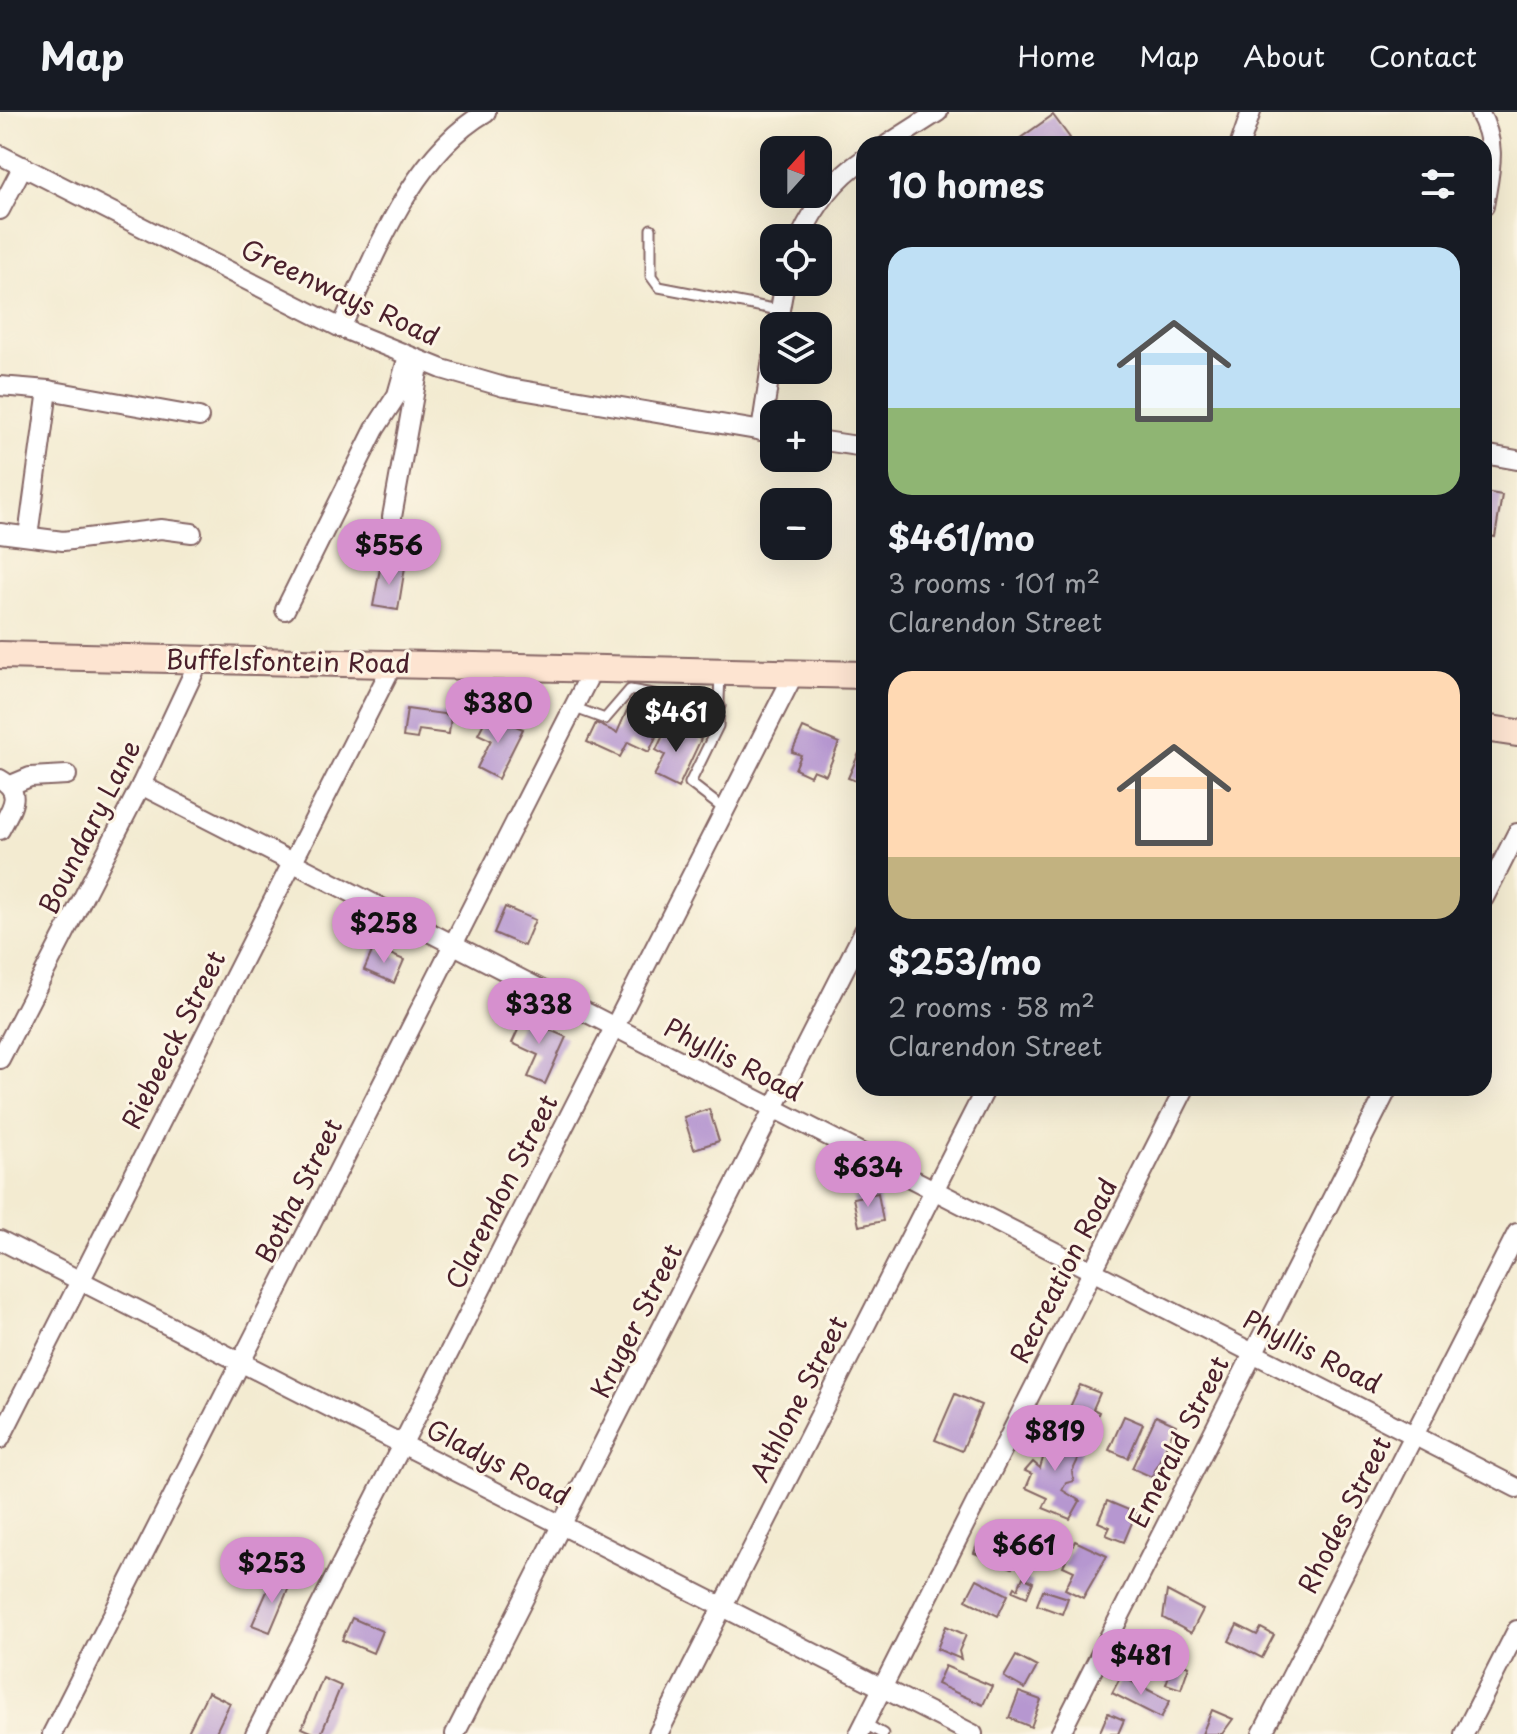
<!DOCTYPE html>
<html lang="en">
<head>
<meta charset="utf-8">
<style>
  :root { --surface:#171b24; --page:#242831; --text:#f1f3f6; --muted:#9ea1a6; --line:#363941; --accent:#d690ce }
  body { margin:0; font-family:"Playpen Sans",sans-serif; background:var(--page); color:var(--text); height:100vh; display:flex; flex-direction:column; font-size:30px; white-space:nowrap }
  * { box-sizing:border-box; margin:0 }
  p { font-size:26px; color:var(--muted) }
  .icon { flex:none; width:44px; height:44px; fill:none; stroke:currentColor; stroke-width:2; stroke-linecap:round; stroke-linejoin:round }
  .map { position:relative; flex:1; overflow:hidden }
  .sheet { position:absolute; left:856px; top:24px; width:636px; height:960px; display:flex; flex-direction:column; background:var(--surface); border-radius:24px; box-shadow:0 8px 32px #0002 }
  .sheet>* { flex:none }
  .needle { width:52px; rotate:21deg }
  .controls { position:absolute; left:760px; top:24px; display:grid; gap:16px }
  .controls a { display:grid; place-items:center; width:72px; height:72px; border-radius:16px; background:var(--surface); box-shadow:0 8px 32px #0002; font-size:40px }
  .price { position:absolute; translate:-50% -68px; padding:0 18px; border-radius:28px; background:var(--accent); color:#111; font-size:26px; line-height:52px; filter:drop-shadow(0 2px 4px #0008) }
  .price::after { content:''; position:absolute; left:50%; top:48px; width:24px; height:18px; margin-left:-12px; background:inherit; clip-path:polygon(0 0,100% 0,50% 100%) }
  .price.current { background:#222; color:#fff }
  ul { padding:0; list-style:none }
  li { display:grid; align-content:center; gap:16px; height:424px; padding:0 32px }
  li span { display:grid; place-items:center; height:248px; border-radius:24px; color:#555 }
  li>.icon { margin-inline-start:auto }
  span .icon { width:144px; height:144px; fill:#fffc; stroke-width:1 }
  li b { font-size:34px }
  h2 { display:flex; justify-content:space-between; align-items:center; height:96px; padding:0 32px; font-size:34px }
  header { display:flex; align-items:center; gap:48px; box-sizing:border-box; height:112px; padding:0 40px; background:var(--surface); border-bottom:2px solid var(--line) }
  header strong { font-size:38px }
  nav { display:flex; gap:44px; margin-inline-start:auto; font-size:28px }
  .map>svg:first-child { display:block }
</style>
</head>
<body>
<header>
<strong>Map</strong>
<nav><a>Home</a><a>Map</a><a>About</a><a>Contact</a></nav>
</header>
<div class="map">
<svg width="1517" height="1622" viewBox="0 0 1517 1622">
  <rect width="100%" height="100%" fill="#fcf5e5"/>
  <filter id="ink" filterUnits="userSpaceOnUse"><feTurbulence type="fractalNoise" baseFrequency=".0125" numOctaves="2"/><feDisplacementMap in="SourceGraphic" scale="16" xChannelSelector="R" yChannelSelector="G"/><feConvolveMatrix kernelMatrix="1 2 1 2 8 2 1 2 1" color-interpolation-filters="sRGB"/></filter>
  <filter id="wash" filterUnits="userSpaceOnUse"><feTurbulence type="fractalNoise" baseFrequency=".006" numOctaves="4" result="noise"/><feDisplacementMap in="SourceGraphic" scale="32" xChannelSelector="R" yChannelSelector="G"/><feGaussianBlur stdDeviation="1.8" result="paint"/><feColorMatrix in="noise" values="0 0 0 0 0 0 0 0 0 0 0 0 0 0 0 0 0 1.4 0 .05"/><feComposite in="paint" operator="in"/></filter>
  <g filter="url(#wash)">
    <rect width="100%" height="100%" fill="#f3ebd1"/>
    <g id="blocks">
      <!-- building -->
      <g fill="#b697d0">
        <path d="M1053,3L1070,26L1061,32H1012Z"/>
        <path d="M1485,380L1502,383L1495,425L1484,423Z"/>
        <path d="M381,451L405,455L398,498L373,494Z"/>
        <path d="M631,589L665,605L649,640L628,630L620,645L587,630L596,611L617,621Z"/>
        <path d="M407,597L451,603L449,622L419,618L417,627L403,625Z"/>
        <path d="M488,603L523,617L498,667L477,656L491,628L478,622Z"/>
        <path d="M669,611L701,627L678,676L654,664L665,643L656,638Z"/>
        <path d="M803,616L839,631L826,663L813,658L810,664L795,657L801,643L792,640Z"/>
        <path d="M859,641L864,643V689L858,686L864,672L848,666Z"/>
        <path d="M1484,729L1491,732L1484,748Z"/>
        <path d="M505,795L535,808L524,834L494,821Z"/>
        <path d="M374,835L404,848L394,871L364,858Z"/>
        <path d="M527,898L535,901L531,910L566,925L545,972L528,965L538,943L512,931Z"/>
        <path d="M709,997L719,1029L694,1037L684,1005Z"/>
        <path d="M878,1081L883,1109L859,1114L853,1086Z"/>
        <path d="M1080,1273L1100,1281L1093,1297L1099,1300L1095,1309L1089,1307L1086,1315L1065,1306Z"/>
        <path d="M955,1282L981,1293L962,1339L935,1328Z"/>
        <path d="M1124,1304L1143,1312L1128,1346L1109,1338Z"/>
        <path d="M1156,1304L1176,1313L1152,1365L1132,1356Z"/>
        <path d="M1038,1314L1082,1339L1072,1360L1074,1369L1066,1371L1062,1378L1080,1389L1070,1407L1043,1396L1048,1386L1026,1376L1032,1362L1025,1359L1033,1350L1040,1356L1044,1343L1041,1332L1034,1334Z"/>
        <path d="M1107,1389L1136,1401L1124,1430L1106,1423L1110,1415L1098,1410Z"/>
        <path d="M1005,1411L1018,1415L1016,1420L1037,1428L1028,1452L1015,1447L1012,1456L974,1441L977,1433L985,1437L987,1431L996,1430Z"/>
        <path d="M1075,1429L1107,1444L1083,1486L1065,1477L1074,1459L1063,1454Z"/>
        <path d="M285,1465L292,1468L270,1520L252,1513L272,1468L282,1472Z"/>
        <path d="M1023,1465L1033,1470L1027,1485L1013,1479L1015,1475L1018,1477Z"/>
        <path d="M977,1467L1008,1483L998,1504L966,1488Z"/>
        <path d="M1043,1478L1068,1486L1062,1502L1037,1493Z"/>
        <path d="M1167,1479L1203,1498L1191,1521L1163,1506Z"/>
        <path d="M352,1506L382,1519L373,1541L342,1528Z"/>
        <path d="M1237,1513L1257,1523L1261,1516L1274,1523L1262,1546L1229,1529Z"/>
        <path d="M946,1514L966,1523L959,1539L961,1547L937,1537Z"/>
        <path d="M1016,1544L1037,1555L1025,1577L1004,1565Z"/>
        <path d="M1174,1549L1189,1554L1181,1577L1166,1572Z"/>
        <path d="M945,1554L992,1574L983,1593L937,1572Z"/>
        <path d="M1121,1564L1170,1589L1161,1606L1112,1581Z"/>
        <path d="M323,1566L341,1574L321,1622H316L302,1616Z"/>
        <path d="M208,1580L230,1591L215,1622H187Z"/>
        <path d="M1019,1580L1041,1588L1031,1615L1009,1606Z"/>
        <path d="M1212,1598L1233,1607L1222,1622H1202Z"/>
        <path d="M1108,1601L1124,1608L1118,1622H1099Z"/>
      </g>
    </g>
  </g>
  <g filter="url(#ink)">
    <use href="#blocks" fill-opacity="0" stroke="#856665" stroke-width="2"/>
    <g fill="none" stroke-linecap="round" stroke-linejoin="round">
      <defs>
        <g id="service">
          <path d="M651,117V164L659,175L779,198"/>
          <path d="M720,561L718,614L690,671L725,698"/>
          <path d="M575,596L605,607L630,578L720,594"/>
          <path d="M864,1611L883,1622"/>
        </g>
        <g id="minor">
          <path d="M1479,0C1498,33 1490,58 1484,94"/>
          <path d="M888,32L938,0"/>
          <path d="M1240,32L1251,0"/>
          <path d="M0,43L341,216L442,257L504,275L774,321"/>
          <path d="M0,98L23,54"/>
          <path d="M800,126C814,95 836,66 864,47"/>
          <path d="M777,214L785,170"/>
          <path d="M341,216C376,141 412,43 486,0"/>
          <path d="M0,274L48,278L199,305"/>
          <path d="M761,319L774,234"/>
          <path d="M818,328L864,335"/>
          <path d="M1484,342L1517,348"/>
          <path d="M392,405L420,249"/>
          <path d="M0,421L63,429L161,417L192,421"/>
          <path d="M28,424L48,278"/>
          <path d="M285,498L375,317L397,283L408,244"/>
          <path d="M0,667C25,681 10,698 0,718"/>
          <path d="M11,673L30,665L67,663"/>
          <path d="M141,673L1517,1376"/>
          <path d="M1484,786L1517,721"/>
          <path d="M0,947L141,673L200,547"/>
          <path d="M0,1128L973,1622"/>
          <path d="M0,1327L393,552"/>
          <path d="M52,1622L592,559"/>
          <path d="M255,1622L794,562"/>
          <path d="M455,1622L864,819"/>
          <path d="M658,1622L986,976"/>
          <path d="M859,1622L1185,976"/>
          <path d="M1060,1622L1388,976"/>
          <path d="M1262,1622L1517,1121"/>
          <path d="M1464,1622L1517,1518"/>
        </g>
        <g id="secondary">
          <path d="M0,543L864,563"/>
          <path d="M1484,616L1517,621"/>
        </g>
      </defs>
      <!-- service casing -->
      <use href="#service" stroke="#856665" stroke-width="13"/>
      <!-- minor casing -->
      <use href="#minor" stroke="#856665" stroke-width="22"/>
      <!-- secondary casing -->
      <use href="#secondary" stroke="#856665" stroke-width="30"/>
      <!-- service -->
      <use href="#service" stroke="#fff" stroke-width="9"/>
      <!-- minor -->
      <use href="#minor" stroke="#fff" stroke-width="18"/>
      <!-- secondary -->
      <use href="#secondary" stroke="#fde4d1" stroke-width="26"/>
    </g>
  </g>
  <g text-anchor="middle" stroke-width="6" stroke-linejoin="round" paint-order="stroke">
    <!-- street labels -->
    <g font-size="26" fill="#4a1f2b" stroke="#fcf5e5">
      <text transform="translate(340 181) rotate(25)" y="9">Greenways Road</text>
      <text transform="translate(288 550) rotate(1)" y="9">Buffelsfontein Road</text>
      <text transform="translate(90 715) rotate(-63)" y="9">Boundary Lane</text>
      <text transform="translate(174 928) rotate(-63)" y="9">Riebeeck Street</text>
      <text transform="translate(733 948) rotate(27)" y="9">Phyllis Road</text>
      <text transform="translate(299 1079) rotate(-63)" y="9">Botha Street</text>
      <text transform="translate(502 1080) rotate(-63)" y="9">Clarendon Street</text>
      <text transform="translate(1064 1159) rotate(-63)" y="9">Recreation Road</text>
      <text transform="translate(637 1209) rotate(-63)" y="9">Kruger Street</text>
      <text transform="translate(1312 1240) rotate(27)" y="9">Phyllis Road</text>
      <text transform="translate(799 1287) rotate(-63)" y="9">Athlone Street</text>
      <text transform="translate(1179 1330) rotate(-63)" y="9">Emerald Street</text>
      <text transform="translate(498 1351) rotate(27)" y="9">Gladys Road</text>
      <text transform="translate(1345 1403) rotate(-63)" y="9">Rhodes Street</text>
    </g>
  </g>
</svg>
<div class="controls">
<a><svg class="needle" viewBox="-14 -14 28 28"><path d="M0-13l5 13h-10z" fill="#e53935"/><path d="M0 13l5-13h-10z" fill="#9ea1a6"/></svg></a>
<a><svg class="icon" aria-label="locate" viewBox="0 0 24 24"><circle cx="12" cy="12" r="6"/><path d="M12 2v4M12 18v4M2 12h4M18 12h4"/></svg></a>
<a><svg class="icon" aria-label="layers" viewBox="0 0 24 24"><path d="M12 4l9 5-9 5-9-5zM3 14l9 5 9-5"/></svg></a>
<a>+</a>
<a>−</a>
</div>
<b class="price" style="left:389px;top:475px">$556</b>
<b class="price" style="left:498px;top:633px">$380</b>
<b class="price current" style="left:676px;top:642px">$461</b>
<b class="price" style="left:384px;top:853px">$258</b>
<b class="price" style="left:539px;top:934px">$338</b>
<b class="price" style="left:868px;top:1097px">$634</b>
<b class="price" style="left:1055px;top:1361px">$819</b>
<b class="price" style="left:1024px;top:1475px">$661</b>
<b class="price" style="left:272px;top:1493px">$253</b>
<b class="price" style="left:1141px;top:1585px">$481</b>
<section class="sheet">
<h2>10 homes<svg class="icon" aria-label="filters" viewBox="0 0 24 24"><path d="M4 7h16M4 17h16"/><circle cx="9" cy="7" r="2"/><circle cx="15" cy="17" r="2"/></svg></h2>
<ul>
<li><span style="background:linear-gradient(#bfe0f5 65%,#8fb573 0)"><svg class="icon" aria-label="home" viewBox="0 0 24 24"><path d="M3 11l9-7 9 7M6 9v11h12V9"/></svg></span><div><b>$461/mo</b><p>3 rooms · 101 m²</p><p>Clarendon Street</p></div></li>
<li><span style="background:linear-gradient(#ffd9b3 75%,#c2b280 0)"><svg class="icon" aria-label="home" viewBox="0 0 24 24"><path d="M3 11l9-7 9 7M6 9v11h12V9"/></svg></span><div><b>$253/mo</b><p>2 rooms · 58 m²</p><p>Clarendon Street</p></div></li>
</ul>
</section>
</div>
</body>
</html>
